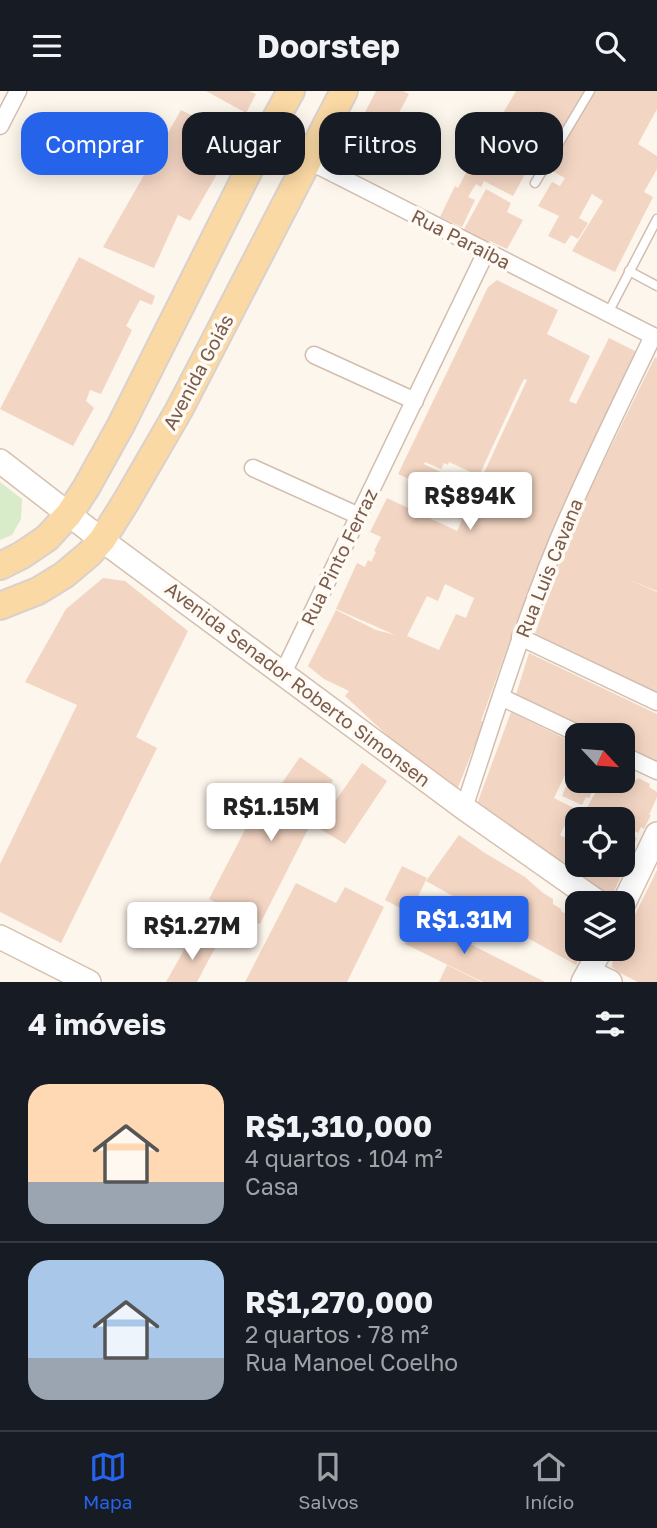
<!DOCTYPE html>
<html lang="pt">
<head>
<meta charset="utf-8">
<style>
  :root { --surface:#171b24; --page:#242831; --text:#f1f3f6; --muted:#9ea1a6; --line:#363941; --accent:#2563eb }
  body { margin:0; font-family:"Golos Text",sans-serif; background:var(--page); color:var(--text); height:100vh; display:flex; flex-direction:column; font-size:26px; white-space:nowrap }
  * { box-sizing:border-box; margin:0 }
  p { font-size:23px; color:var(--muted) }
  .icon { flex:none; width:38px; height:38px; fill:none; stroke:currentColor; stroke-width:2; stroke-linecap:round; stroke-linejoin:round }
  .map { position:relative; height:891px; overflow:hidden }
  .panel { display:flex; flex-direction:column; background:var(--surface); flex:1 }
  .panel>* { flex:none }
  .banner { position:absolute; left:21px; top:21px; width:616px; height:63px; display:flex; gap:14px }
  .needle { width:46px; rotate:116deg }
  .tools { position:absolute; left:565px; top:632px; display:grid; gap:14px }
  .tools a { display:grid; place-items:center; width:70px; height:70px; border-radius:14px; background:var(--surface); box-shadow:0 4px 18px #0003; font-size:35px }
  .price { position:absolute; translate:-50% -60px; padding:0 16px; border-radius:7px; background:#fff; color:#222; font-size:23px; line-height:46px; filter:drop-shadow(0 2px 4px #0008) }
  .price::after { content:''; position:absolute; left:50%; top:42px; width:21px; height:16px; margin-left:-10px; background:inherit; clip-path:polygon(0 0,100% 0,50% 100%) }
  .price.on { background:var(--accent); color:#fff }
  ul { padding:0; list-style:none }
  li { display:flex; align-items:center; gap:21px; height:175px; padding:0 28px }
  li+li { border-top:2px solid var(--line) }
  li span { display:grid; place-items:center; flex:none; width:196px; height:140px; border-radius:21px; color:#555 }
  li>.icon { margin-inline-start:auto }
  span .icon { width:84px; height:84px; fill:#fffc; stroke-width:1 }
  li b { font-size:30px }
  h2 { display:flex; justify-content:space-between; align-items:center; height:84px; padding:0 28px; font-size:30px }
  .pill { padding:0 24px; border-radius:21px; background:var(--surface); box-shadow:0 4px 18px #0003; font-size:24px; line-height:63px }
  .pill.on { background:var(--accent); color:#fff }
  header { display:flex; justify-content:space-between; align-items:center; height:91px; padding:0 28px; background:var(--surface); font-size:32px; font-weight:700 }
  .tabs { display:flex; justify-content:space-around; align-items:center; height:98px; border-top:2px solid var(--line); background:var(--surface); font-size:19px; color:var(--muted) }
  .tabs a { display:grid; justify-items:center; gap:4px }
  .tabs .on { color:var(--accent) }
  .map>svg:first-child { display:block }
</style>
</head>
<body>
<header><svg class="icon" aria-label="menu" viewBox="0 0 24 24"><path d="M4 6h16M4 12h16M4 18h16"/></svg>Doorstep<svg class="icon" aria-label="search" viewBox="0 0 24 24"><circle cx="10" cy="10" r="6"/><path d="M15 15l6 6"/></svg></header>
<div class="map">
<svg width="657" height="891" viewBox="0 0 657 891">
  <rect width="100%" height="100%" fill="#fdf6ec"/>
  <!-- green -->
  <path fill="#d8ecc9" d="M0,391L22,408L21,428L12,444L0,449Z"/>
  <!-- building -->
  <g fill="#f3d5c3" fill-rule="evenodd">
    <path d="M206,0H249L256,3L246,22Z"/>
    <path d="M376,0H403L409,3L368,80L349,70L345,60Z"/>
    <path d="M516,0H587L544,72L534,67L513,105L484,90L481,96L476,93L468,106L475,109L462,136L440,126L455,95L458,97L470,74L472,75Z"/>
    <path d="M595,0H657V18L638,53L657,65V78L644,101L653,106L615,181L572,160L603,110L592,103L579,127L588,132L578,148L571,144L565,153L548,145L559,125L538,115L552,91L560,95L565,87L548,78Z"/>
    <path d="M181,19L226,42L236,50L190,130L178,124L154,177L103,156Z"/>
    <path d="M486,98L511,112L507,121L523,129L507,158L490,150L488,153L463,140Z"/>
    <path d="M79,166L155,205L152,214L140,209L126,235L132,239L101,303L90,299L86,310L94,317L73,355L0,318Z"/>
    <path d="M497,189L558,219L547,243L590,265L569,310L576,313L609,247L639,262L563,422L516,532L481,630L484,631L455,704L418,673L345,605L349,600L324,588L308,575L336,519L376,539L395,544L336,518L357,472L365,476L368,469L371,471L376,461L374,460L381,446L370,441L387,407L457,440L527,289L524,288L519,298L479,385L449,371L448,374L444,372L441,378L425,371L424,373L475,398L468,413L435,397L434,399L426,396L427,395L414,388L413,390L398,383L488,196ZM445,493L474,507L466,527L456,523L439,559L407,545L427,505L438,510Z"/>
    <path d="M655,266L657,267V500L627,488L657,501V607L533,548L564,460L593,392Z"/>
    <path d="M103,487L125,490L188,540L136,646L157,657L61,852L0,821V773L77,614L25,591L66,518Z"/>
    <path d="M529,562L657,623V679L623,663V644H586L514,610Z"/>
    <path d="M511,621L578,654V657L554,707L574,717L560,744L578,753V774H623V740L637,747L613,803L602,804L477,713Z"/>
    <path d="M300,666L333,689L260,833L209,808L258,714L264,718Z"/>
    <path d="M576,666L578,667V690H599L596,695H595L589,707L586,706L582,714L562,705L571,683L568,681Z"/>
    <path d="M362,672L387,690L345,753L317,736Z"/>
    <path d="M623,682L637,689L638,687L650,693L649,696L657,701V706L649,724H651L644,738L641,736L638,742L623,734V728H611L596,721L594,724L585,720L602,690H623Z"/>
    <path d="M459,744L485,762L525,786L543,802L553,808V813L561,818V820L568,824L571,823L578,827V858H584L576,874L426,790Z"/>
    <path d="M402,775L427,787L410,822L385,809Z"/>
    <path d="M657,779V891H638L618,881L612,876L613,867L618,858H623V848Z"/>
    <path d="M296,792L336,812L345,796L384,816L347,891H245Z"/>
    <path d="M418,827L545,891H483L405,853Z"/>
    <path d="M192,845L215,857L197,891H166Z"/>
    <path d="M447,874L481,891H439Z"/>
  </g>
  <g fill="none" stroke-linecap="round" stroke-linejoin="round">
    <defs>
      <g id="lane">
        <path d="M535,92L590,0"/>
        <path d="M629,180L657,195"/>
        <path d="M608,222L657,128"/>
      </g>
      <g id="street">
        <path d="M0,35L18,0"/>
        <path d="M264,49L307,69L657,247"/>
        <path d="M314,264L415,310"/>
        <path d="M253,377L359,425"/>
        <path d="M520,546L657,611"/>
        <path d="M283,582L486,161"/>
        <path d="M501,606L581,644"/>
        <path d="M623,664L657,680"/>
        <path d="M464,717C494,627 522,536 558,449C587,380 621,312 653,245"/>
      </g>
      <g id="secondary">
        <path d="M0,370L102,449L464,717L599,812"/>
        <path d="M623,814L657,743"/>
        <path d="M0,846L89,891"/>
        <path d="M589,881L610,891"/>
        <path d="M583,891L601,858"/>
      </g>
      <g id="primary">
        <path d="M0,475L22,464L47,447L69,423L86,397L121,334L264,49L291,0"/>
        <path d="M0,515L38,500L64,484L89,463L102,449L127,409L179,319L344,0"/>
      </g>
    </defs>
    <!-- lane casing -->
    <use href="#lane" stroke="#d1beb0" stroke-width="11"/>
    <!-- street casing -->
    <use href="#street" stroke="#d1beb0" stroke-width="19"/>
    <!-- secondary casing -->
    <use href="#secondary" stroke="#d6c0b0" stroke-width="26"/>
    <!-- primary casing -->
    <use href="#primary" stroke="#dad1cd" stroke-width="30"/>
    <!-- lane -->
    <use href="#lane" stroke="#fff" stroke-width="8"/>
    <!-- street -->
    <use href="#street" stroke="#fff" stroke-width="16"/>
    <!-- secondary -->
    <use href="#secondary" stroke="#fff" stroke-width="23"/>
    <!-- primary -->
    <use href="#primary" stroke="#fbd9a5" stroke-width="26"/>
  </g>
  <g text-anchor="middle" stroke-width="7" stroke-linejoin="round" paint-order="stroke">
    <!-- street labels -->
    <g font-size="19" fill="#7a5c4d" stroke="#fffaf3">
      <text transform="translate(461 148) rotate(27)" y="7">Rua Paraiba</text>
      <text transform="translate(198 281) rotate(-62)" y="7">Avenida Goiás</text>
      <text transform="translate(339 466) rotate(-64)" y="7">Rua Pinto Ferraz</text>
      <text transform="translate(549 477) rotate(-68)" y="7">Rua Luis Cavana</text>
      <text transform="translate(298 593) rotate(37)" y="7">Avenida Senador Roberto Simonsen</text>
    </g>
  </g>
</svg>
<div class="tools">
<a><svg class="needle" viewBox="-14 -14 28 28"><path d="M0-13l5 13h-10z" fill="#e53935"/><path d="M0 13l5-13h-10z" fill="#9ea1a6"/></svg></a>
<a><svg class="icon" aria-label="locate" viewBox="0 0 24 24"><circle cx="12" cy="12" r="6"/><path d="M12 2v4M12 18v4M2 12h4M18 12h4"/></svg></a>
<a><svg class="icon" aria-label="layers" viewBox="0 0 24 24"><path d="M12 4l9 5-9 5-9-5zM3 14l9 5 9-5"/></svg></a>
</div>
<b class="price" style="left:470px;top:441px">R$894K</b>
<b class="price" style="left:271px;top:752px">R$1.15M</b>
<b class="price on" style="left:464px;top:865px">R$1.31M</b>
<b class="price" style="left:192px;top:871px">R$1.27M</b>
<div class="banner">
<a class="pill on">Comprar</a>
<a class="pill">Alugar</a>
<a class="pill">Filtros</a>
<a class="pill">Novo</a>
</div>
</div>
<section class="panel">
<h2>4 imóveis<svg class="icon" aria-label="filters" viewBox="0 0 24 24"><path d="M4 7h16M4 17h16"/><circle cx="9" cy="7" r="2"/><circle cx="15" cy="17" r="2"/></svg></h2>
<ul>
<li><span style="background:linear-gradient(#ffd9b3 70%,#9aa5b1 0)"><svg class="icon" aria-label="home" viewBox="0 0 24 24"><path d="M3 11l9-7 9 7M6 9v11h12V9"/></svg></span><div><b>R$1,310,000</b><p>4 quartos · 104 m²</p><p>Casa</p></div></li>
<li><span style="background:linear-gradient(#a9c7e8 70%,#9aa5b1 0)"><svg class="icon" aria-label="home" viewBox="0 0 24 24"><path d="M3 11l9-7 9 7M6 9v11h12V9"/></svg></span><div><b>R$1,270,000</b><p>2 quartos · 78 m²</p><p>Rua Manoel Coelho</p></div></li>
</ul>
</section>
<nav class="tabs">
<a class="on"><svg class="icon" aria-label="map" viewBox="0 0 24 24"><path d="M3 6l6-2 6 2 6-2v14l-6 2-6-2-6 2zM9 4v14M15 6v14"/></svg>Mapa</a>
<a><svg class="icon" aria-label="saved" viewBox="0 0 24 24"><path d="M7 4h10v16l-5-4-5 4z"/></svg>Salvos</a>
<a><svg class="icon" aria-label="home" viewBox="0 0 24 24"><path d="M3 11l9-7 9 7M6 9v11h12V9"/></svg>Início</a>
</nav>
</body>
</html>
